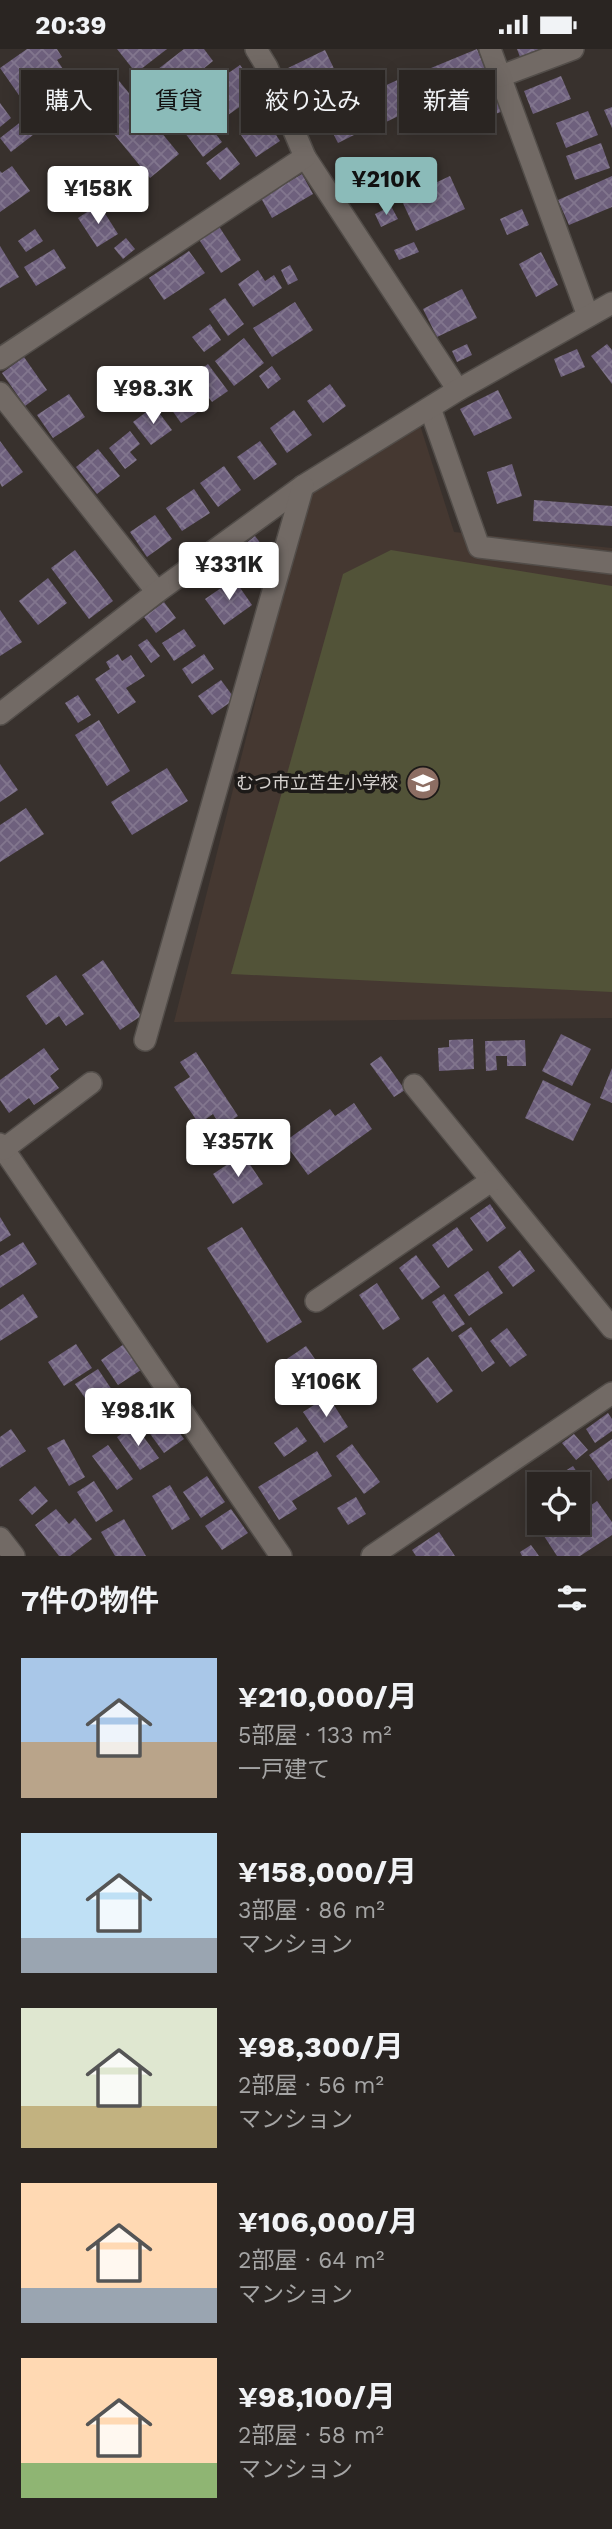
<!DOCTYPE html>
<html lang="ja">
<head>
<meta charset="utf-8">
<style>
  :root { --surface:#2a2522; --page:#322d2a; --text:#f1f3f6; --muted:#a5a5a5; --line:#464240; --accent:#8bbbb9 }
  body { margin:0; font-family:"Work Sans","Noto Sans JP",sans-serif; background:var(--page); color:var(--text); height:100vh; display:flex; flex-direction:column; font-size:26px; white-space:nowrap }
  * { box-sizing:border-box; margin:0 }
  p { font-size:23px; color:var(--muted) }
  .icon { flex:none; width:38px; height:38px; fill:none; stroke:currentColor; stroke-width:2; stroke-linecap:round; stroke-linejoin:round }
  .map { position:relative; height:1507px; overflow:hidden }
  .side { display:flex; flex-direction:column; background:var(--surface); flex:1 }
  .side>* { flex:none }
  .banner { position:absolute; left:21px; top:21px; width:570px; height:63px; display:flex; gap:14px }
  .controls { position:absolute; left:527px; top:1423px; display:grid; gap:14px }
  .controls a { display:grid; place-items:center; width:63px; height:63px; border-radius:0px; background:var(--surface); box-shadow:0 4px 18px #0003,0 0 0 2px var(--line); font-size:35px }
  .price { position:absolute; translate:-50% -60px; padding:0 16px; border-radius:7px; background:#fff; color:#222; font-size:23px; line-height:46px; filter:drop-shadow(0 2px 4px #0008) }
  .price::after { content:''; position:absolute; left:50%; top:42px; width:21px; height:16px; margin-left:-10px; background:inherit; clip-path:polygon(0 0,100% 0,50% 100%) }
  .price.active { background:var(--accent); color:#111 }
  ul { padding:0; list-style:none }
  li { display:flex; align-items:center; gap:21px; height:175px; padding:0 21px }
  li span { display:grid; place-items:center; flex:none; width:196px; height:140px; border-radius:0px; color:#555 }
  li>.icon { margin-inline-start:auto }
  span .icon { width:84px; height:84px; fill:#fffc; stroke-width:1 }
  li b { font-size:30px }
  h2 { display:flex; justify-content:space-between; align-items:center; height:84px; padding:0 21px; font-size:30px }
  .pill { padding:0 24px; border-radius:0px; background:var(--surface); box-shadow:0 4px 18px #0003,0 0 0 2px var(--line); font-size:24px; line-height:63px }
  .pill.active { background:var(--accent); color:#111 }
  .status { display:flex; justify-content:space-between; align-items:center; height:49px; padding:0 35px; background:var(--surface); direction:ltr }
  .status svg { height:19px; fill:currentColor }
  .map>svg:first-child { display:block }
</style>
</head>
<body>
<div class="status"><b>20:39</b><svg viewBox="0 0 49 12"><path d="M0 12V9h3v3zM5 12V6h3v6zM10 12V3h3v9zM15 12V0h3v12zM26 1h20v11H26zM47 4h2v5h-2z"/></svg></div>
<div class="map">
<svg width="612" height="1507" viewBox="0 0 612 1507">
  <defs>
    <pattern id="building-cross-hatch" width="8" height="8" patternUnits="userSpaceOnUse" patternTransform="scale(1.75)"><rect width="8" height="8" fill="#6e607d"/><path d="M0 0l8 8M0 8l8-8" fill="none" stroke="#82768e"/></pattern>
  </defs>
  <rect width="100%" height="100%" fill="#38312d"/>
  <!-- built -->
  <path fill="#453831" d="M420,376L454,483L612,499V969L174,973L308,445Z"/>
  <!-- green -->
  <path fill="#525338" d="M391,501L612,537V943L231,925L343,525Z"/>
  <!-- building -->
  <g fill="url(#building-cross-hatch)">
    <path d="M27,0H57L62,8L57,11L65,23L23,52L0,19Z"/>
    <path d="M117,0H167L136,24Z"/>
    <path d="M184,0H204L213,12L171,46L153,24Z"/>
    <path d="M477,0L503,62L483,70L471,41L445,51L431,19Z"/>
    <path d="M517,0H540L520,8Z"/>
    <path d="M325,1L338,28L299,47L286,20Z"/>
    <path d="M240,16L260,43L224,69L204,41Z"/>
    <path d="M115,27L179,105L150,129L86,51Z"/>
    <path d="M561,27L571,50L533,65L524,42Z"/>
    <path d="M404,28L417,58L384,74L369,44Z"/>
    <path d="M341,38L364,81L338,94L316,51Z"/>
    <path d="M0,54L11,69L0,78Z"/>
    <path d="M612,58V79L604,61Z"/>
    <path d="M588,62L598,86L566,99L556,74Z"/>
    <path d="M27,68L38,82L11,103L0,89Z"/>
    <path d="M265,69L280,92L256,108L241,86Z"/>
    <path d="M196,75L204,85L211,79L222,93L203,108L185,84Z"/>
    <path d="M601,94L610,119L575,131L566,107Z"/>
    <path d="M227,98L240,115L220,131L206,114Z"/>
    <path d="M12,117L30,142L0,163V122L2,124Z"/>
    <path d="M302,125L313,145L272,169L261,149Z"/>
    <path d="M450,127L465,160L416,182L401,150Z"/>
    <path d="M612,127V158L569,176L558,151Z"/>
    <path d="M99,155L118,185L97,198L78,169Z"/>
    <path d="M391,157L398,170L381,178L375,165Z"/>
    <path d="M522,160L529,176L507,186L500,170Z"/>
    <path d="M218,176L241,211L221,224L198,189Z"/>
    <path d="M35,180L43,192L26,203L18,192Z"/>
    <path d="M126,189L135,200L123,210L114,199Z"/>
    <path d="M414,193L419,203L399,211L394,201Z"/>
    <path d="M0,197L19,228L0,239Z"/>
    <path d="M54,200L66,219L36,237L24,218Z"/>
    <path d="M189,202L205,224L164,251L149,229Z"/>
    <path d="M541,203L558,236L536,248L519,215Z"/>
    <path d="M290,216L298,231L288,236L281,221Z"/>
    <path d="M258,221L265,232L274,226L282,239L253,258L238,235Z"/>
    <path d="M462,240L477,269L437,288L423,260Z"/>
    <path d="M225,249L244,275L228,287L209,260Z"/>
    <path d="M295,253L313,281L272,308L253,279Z"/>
    <path d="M210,275L221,291L204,303L192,288Z"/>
    <path d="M244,289L264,314L234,337L215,312Z"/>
    <path d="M467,295L472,306L457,313L452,302Z"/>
    <path d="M607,295L612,301V335L591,307Z"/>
    <path d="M577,300L585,318L561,328L554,310Z"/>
    <path d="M24,308L47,341L25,357L2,324Z"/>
    <path d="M208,315L228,342L212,353L192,327Z"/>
    <path d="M272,317L281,330L268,340L259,327Z"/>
    <path d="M187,331L205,358L181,374L162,347Z"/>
    <path d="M330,335L346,357L323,374L307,352Z"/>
    <path d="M498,341L512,369L474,387L460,360Z"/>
    <path d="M69,345L85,368L53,389L37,366Z"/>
    <path d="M154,357L172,381L151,396L133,373Z"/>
    <path d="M294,361L312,386L287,404L270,379Z"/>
    <path d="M130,382L140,395L130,403L137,411L125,420L109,399Z"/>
    <path d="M0,392L23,423L2,438L0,434Z"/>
    <path d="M260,392L277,415L254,431L237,408Z"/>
    <path d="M98,400L120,427L97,445L76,418Z"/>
    <path d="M512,415L522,447L497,455L487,423Z"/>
    <path d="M224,417L241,441L218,458L200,434Z"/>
    <path d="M194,440L210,464L182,482L166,459Z"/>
    <path d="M534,451L612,457V477L533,472Z"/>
    <path d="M155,466L172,490L147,508L130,483Z"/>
    <path d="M255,487L271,508L244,528L229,507Z"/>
    <path d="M75,501L113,552L89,570L51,519Z"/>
    <path d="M48,529L67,554L38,576L19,552Z"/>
    <path d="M234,530L252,556L224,576L205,550Z"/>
    <path d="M164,553L176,569L156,584L144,568Z"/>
    <path d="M0,561L22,593L0,607Z"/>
    <path d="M184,580L196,597L174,612L162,594Z"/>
    <path d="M147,590L160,607L151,614L138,596Z"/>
    <path d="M118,605L122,612L131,606L145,627L126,639L136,653L118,665L95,630L110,620L106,613Z"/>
    <path d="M204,605L214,620L192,635L182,620Z"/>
    <path d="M221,631L235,650L212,666L198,647Z"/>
    <path d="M78,646L91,666L78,674L65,654Z"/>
    <path d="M99,671L130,722L107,737L75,686Z"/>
    <path d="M0,715L18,741L0,753Z"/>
    <path d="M167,719L188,752L132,786L111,753Z"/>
    <path d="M26,759L44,785L0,813V776Z"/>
    <path d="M103,911L141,967L120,981L82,926Z"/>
    <path d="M56,926L84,965L66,977L59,967L46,976L26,947Z"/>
    <path d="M561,985L591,1000L572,1037L542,1022Z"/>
    <path d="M473,990L474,1020L439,1022L438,999L449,998V991Z"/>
    <path d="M525,991L526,1017H507V1007H496L497,1021L486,1022L485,992Z"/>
    <path d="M44,999L59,1020L50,1027L59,1039L34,1056L29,1049L9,1064L0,1051V1031Z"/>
    <path d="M196,1003L238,1067L221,1078L213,1065L199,1075L174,1038L190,1028L180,1013Z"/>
    <path d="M381,1007L405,1041L394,1048L370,1015Z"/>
    <path d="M612,1019V1054L600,1049Z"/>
    <path d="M543,1031L591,1055L573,1092L525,1069Z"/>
    <path d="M354,1054L372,1080L308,1126L284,1093L330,1060L335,1067Z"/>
    <path d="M243,1105L263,1135L233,1155L213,1125Z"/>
    <path d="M490,1155L506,1179L487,1193L470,1169Z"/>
    <path d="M0,1168L11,1186L0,1193Z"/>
    <path d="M242,1178L302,1273L267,1294L207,1199Z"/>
    <path d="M457,1178L473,1201L448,1219L432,1196Z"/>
    <path d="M23,1193L37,1215L0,1239V1207Z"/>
    <path d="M520,1201L535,1222L513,1238L498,1218Z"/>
    <path d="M416,1206L440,1238L422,1251L399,1219Z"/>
    <path d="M488,1222L503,1244L469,1267L454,1246Z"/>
    <path d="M377,1234L400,1270L383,1281L359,1246Z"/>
    <path d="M23,1245L38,1268L0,1292V1261Z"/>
    <path d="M444,1245L465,1275L452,1283L432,1253Z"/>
    <path d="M471,1278L495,1314L482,1323L458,1287Z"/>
    <path d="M507,1279L527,1306L510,1318L490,1292Z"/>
    <path d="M76,1295L92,1319L64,1337L48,1313Z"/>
    <path d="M124,1295L141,1321L118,1336L101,1311Z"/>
    <path d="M306,1297L326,1326L298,1345L278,1316Z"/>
    <path d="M428,1308L453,1342L437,1354L412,1320Z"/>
    <path d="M98,1320L112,1341L90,1356L75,1335Z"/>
    <path d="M152,1346L184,1390L164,1404L132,1360Z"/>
    <path d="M328,1347L348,1378L324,1394L303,1363Z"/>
    <path d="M608,1364L612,1370V1382L595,1394L586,1380Z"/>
    <path d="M135,1376L159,1409L140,1421L117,1388Z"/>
    <path d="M297,1378L307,1392L284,1408L274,1394Z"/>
    <path d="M11,1380L26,1402L0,1419V1388Z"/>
    <path d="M574,1385L588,1401L576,1411L562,1394Z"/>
    <path d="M64,1390L85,1428L69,1437L47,1399Z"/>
    <path d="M612,1390V1429L608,1432L589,1406Z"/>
    <path d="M352,1395L380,1433L364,1445L336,1407Z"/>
    <path d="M108,1396L133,1430L117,1441L92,1407Z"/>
    <path d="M317,1402L332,1427L292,1452L297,1460L279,1471L258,1438Z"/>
    <path d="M573,1417L591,1445L578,1453V1435H545Z"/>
    <path d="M207,1427L225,1453L201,1469L183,1443Z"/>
    <path d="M94,1432L113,1462L96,1473L77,1443Z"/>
    <path d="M170,1436L190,1470L172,1481L152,1447Z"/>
    <path d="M35,1437L48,1452L32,1466L19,1451Z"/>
    <path d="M356,1448L366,1465L348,1476L337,1459Z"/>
    <path d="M597,1452L612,1473V1486L580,1507H557L544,1487L565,1474H578V1465Z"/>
    <path d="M56,1460L69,1475L75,1469L92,1490L70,1507H59L35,1476Z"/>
    <path d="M231,1460L248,1484L222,1501L205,1477Z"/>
    <path d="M124,1470L146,1507H115L101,1483Z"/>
    <path d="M439,1483L455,1507H416L412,1501Z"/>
    <path d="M531,1496L539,1507H522L520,1503Z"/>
  </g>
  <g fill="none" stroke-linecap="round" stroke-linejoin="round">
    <defs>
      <g id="minor">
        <path d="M256,0L267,18L305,108L458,341"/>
        <path d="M490,0L588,267"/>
        <path d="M501,27L573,0"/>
        <path d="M0,310L305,108"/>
        <path d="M0,344L157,543"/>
        <path d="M430,359L479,498L612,514"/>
        <path d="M0,665L157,543L303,437L458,341L612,254"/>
        <path d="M145,991L303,437"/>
        <path d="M414,1036L612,1279"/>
        <path d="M0,1095L281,1507"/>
        <path d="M4,1100L91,1034"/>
        <path d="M316,1252L491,1132"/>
        <path d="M0,1489L14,1507"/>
        <path d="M372,1507L612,1344"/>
      </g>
    </defs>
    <!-- minor casing -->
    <use href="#minor" stroke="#524d49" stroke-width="24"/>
    <!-- minor -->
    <use href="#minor" stroke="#726a65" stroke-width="21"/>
  </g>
  <!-- icons -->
  <defs>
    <symbol id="school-disc" viewBox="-11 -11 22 22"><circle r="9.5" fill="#8d6e63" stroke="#1d1a18"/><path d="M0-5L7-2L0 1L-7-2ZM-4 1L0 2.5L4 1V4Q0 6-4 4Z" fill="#fff"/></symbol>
  </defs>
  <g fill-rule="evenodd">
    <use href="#school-disc" x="404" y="715" width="38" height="38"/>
  </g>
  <g text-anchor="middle" stroke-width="7" stroke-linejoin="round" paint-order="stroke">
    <!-- poi labels -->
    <g font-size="18" fill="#d5d1ce" stroke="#1d1a18" text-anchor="end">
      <text x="398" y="740">むつ市立苫生小学校</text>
    </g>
  </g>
</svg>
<div class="controls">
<a><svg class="icon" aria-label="locate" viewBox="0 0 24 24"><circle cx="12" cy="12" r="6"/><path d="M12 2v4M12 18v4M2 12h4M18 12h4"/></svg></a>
</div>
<b class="price active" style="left:386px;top:168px">¥210K</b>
<b class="price" style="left:98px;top:177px">¥158K</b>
<b class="price" style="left:153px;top:377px">¥98.3K</b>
<b class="price" style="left:229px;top:553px">¥331K</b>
<b class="price" style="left:238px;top:1130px">¥357K</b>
<b class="price" style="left:326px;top:1370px">¥106K</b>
<b class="price" style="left:138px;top:1399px">¥98.1K</b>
<div class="banner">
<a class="pill">購入</a>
<a class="pill active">賃貸</a>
<a class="pill">絞り込み</a>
<a class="pill">新着</a>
</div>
</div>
<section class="side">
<h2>7件の物件<svg class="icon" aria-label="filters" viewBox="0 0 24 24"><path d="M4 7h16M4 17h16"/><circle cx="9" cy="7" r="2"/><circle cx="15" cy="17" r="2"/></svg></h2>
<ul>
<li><span style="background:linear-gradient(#a9c7e8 60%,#b9a48a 0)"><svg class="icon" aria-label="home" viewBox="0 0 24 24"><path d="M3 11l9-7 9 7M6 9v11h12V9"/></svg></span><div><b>¥210,000/月</b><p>5部屋 · 133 m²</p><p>一戸建て</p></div></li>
<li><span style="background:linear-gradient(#bfe0f5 75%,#9aa5b1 0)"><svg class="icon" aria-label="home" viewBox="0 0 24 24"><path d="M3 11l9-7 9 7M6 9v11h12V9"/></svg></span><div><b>¥158,000/月</b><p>3部屋 · 86 m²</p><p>マンション</p></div></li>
<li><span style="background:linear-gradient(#dfe7d0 70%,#c2b280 0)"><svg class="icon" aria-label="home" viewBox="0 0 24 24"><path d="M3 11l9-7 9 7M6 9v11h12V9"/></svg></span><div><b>¥98,300/月</b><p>2部屋 · 56 m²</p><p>マンション</p></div></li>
<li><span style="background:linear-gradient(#ffd9b3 75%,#9aa5b1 0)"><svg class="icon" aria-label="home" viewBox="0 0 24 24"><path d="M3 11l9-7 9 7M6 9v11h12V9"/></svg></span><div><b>¥106,000/月</b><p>2部屋 · 64 m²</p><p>マンション</p></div></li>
<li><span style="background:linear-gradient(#ffd9b3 75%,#8fb573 0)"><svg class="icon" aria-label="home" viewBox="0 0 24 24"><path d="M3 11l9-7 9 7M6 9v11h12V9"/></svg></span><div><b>¥98,100/月</b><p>2部屋 · 58 m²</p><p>マンション</p></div></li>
</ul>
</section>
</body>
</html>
